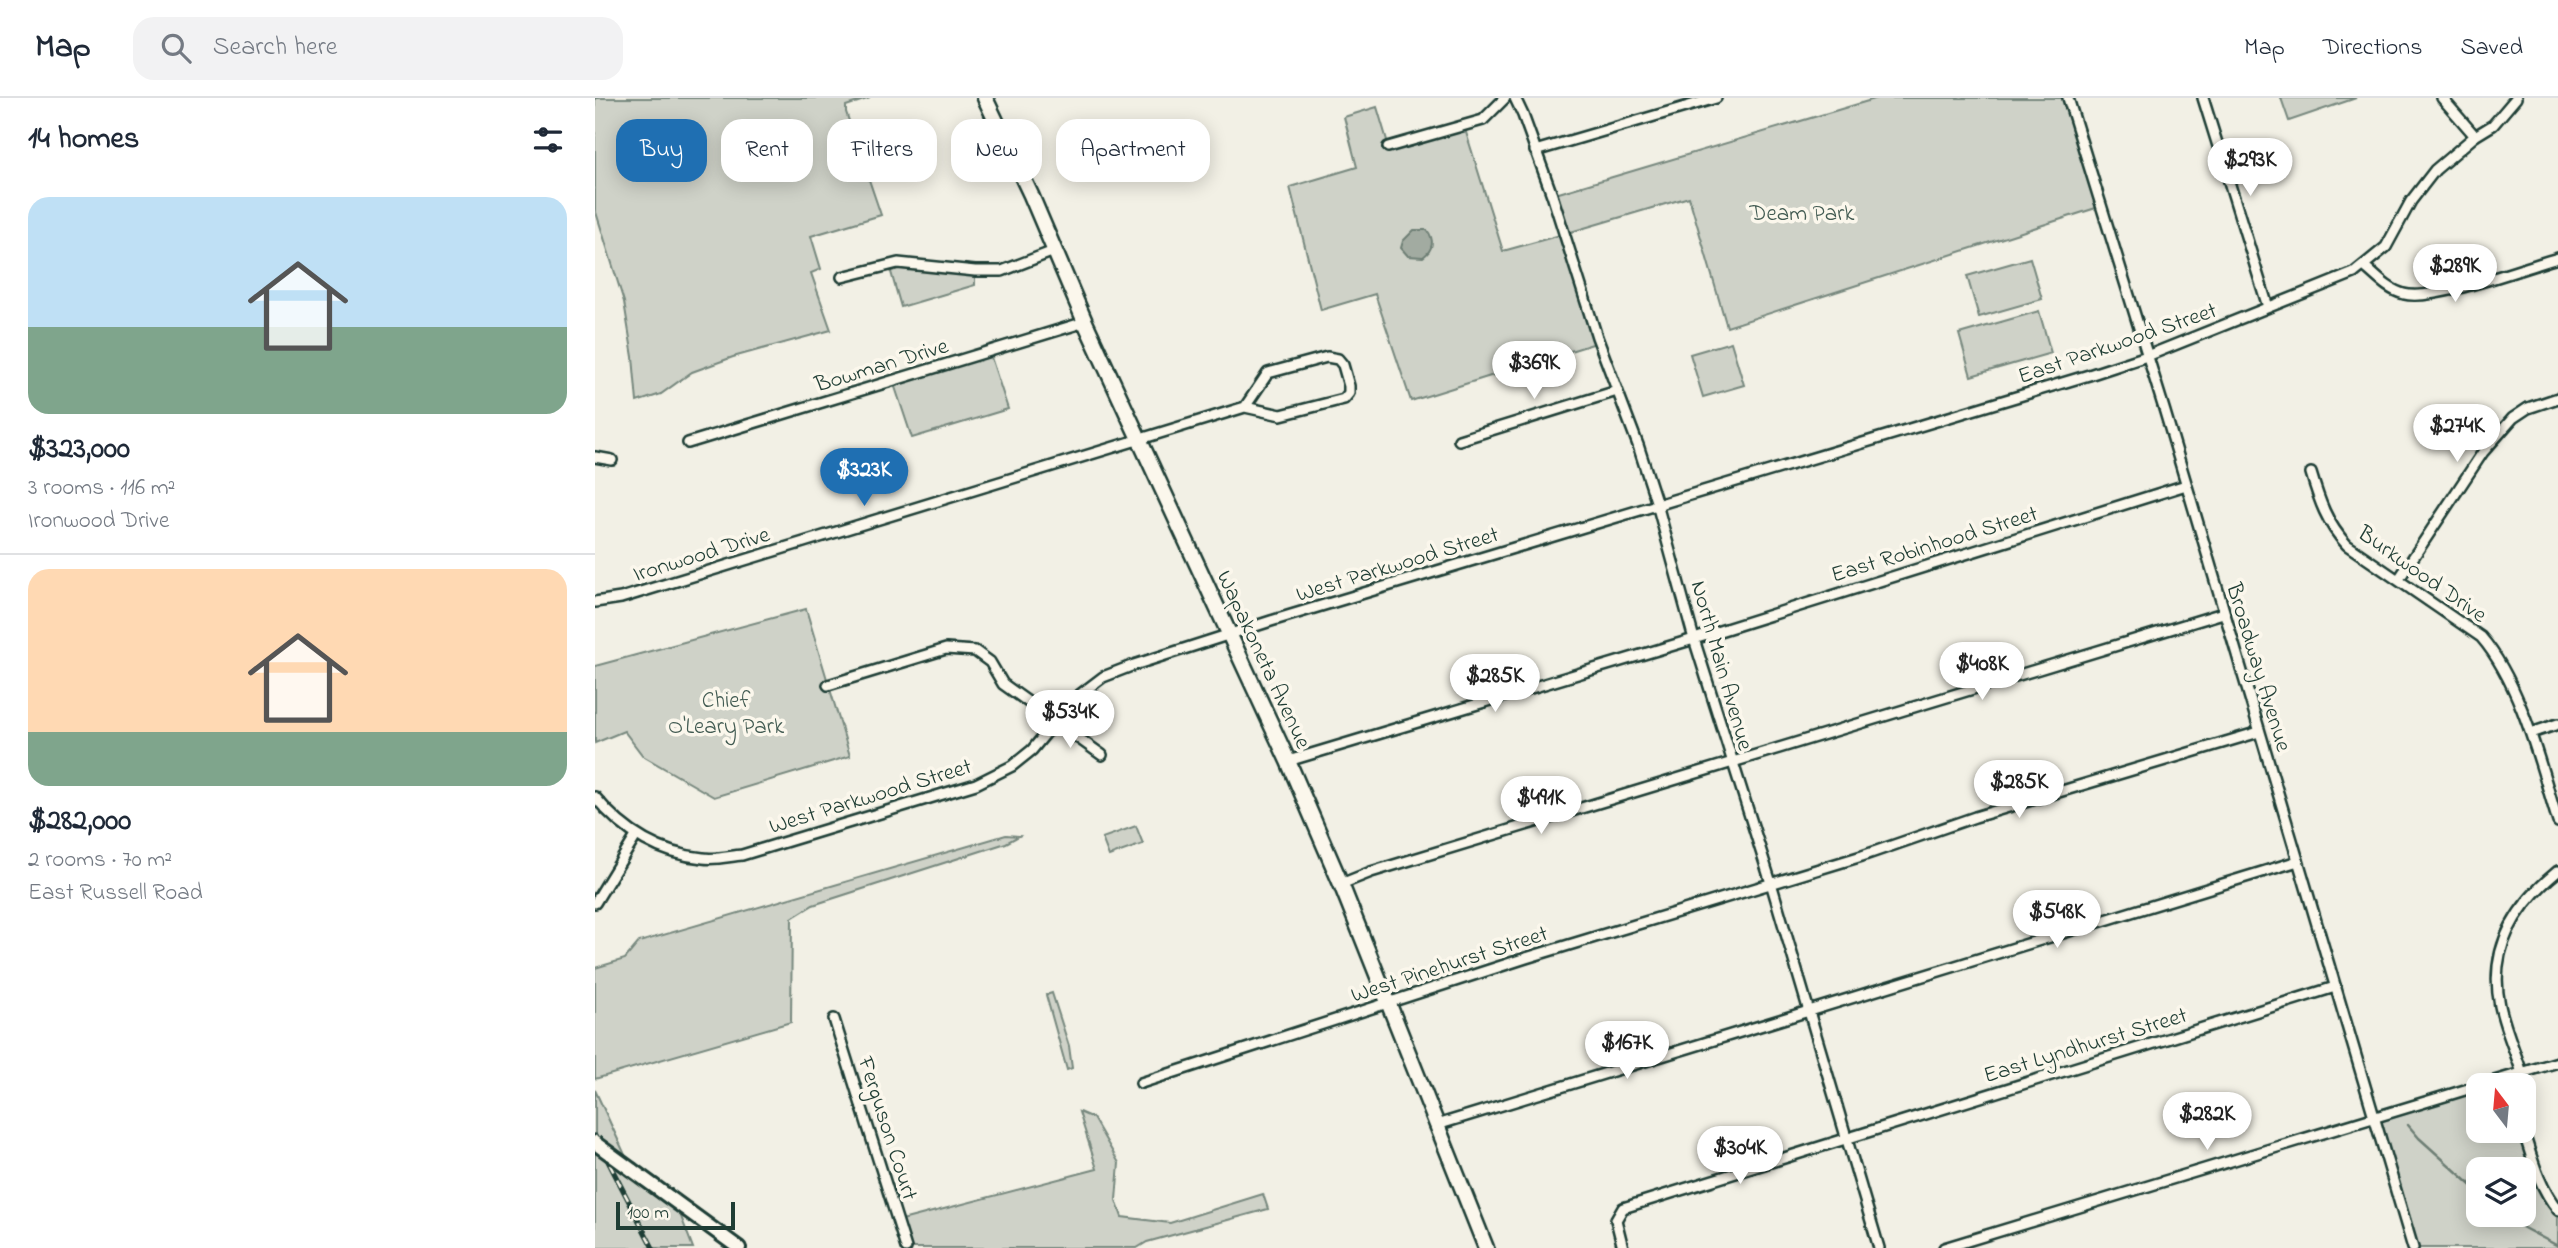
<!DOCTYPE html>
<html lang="en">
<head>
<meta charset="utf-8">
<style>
  :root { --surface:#fff; --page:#f2f2f3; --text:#1f2937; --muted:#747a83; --line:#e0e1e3; --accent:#1f6fb2 }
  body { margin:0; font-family:"Indie Flower",sans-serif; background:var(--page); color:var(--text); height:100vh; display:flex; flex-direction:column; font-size:26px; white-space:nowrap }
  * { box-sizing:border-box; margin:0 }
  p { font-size:23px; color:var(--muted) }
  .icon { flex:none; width:38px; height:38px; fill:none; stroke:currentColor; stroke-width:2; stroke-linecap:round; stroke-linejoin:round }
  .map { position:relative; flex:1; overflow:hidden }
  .sheet { display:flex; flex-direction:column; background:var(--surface); width:595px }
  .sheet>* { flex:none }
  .banner { position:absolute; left:21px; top:21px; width:665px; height:63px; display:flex; gap:14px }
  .needle { width:46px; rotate:344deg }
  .controls { position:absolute; left:1871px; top:975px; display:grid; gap:14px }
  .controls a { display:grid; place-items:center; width:70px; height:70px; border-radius:14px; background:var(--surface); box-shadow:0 4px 18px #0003; font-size:35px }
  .scale { position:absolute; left:21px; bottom:18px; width:119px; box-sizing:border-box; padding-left:7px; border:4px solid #1f3d34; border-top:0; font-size:19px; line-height:24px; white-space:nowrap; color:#1f3d34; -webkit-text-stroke:5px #fbf7ec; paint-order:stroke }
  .price { position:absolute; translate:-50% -60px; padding:0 16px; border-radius:24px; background:#fff; color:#222; font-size:23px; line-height:46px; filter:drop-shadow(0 2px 4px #0008) }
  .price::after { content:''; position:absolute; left:50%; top:42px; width:21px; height:16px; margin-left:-10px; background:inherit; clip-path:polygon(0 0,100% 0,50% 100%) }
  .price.current { background:var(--accent); color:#fff }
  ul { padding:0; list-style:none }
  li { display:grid; align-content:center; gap:14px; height:371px; padding:0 28px }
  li+li { border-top:2px solid var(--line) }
  li span { display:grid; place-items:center; height:217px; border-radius:21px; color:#555 }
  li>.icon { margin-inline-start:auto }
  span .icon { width:126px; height:126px; fill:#fffc; stroke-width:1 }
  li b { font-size:30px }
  h2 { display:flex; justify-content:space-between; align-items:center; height:84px; padding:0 28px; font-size:30px }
  .pill { padding:0 24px; border-radius:21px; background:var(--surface); box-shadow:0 4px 18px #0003; font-size:24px; line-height:63px }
  .pill.current { background:var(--accent); color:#fff }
  header { display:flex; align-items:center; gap:42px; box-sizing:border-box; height:98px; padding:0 35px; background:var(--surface); border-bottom:2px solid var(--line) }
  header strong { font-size:33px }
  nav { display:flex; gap:38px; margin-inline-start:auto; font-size:24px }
  .search { width:490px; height:63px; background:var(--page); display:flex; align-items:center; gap:18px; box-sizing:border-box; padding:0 24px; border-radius:21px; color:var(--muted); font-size:26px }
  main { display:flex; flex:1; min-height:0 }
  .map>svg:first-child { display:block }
</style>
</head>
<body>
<header>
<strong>Map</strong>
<div class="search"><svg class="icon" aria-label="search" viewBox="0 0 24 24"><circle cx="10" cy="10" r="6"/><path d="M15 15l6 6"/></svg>Search here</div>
<nav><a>Map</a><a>Directions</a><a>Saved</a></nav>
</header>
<main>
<section class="sheet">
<h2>14 homes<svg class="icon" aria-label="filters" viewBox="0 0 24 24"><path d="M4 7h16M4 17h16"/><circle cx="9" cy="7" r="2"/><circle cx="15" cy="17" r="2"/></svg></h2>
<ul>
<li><span style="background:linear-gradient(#bfe0f5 60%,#7fa58c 0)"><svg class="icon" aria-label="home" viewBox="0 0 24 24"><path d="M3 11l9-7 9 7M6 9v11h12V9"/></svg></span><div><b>$323,000</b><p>3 rooms · 116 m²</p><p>Ironwood Drive</p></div></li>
<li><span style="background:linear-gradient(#ffd9b3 75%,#7fa58c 0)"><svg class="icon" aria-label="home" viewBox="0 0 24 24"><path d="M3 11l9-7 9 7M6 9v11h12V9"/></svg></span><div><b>$282,000</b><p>2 rooms · 70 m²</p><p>East Russell Road</p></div></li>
</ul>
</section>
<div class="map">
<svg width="1963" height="1150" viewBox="0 0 1963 1150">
  <rect width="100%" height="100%" fill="#f2f0e5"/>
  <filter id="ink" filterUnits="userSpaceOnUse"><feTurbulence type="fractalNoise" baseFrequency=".0143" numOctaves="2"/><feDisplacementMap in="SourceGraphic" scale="14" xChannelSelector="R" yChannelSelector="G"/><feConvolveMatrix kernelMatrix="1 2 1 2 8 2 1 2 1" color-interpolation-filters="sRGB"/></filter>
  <g filter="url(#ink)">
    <!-- green -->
    <g fill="#cfd2c8" stroke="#77887e" stroke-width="2" fill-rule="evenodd">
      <path d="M0,0H275L251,8V14L286,117L216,138L226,171L216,175L236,232L138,259L97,274L66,296L42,304L38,259L29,204L0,111Z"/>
      <path d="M1283,0H1473L1507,108L1132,229L1094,99L969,136L1004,244L816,303L780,196L726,212L695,89L762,69L749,19L782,9L794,49L869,28L908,153L969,136L957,97Z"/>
      <path d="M1686,0H1761L1694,23Z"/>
      <path d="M1435,160L1447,201L1384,219L1372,178Z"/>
      <path d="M294,167L380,173V187L306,209Z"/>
      <path d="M1444,213L1456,255L1376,278L1364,236Z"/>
      <path d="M1136,244L1149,287L1108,299L1095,256Z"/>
      <path d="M394,253L413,311L317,340L298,283Z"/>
      <path d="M211,511L255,658L119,699L48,658L29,633L0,645V568Z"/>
      <path d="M541,728L548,746L514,758L507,740Z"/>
      <path d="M411,737L424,738L411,745L218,807L197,820L196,924L0,981V870L30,861L44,844Z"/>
      <path d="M457,895L474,948L477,970L472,972L451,897Z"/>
      <path d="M1883,988V1032L1928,1033L1944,1079L1963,1112V1150H1818L1780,1018ZM1883,1071H1928V1116H1883Z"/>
      <path d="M0,992L37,1072L80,1103L98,1150H0Z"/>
      <path d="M484,1014L498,1020L524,1065L521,1102L527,1119L575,1125L668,1096L673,1111L552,1144L542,1150H311L303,1123L502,1071Z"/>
    </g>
    <!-- water -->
    <path fill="#a2aba1" stroke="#6e7f75" stroke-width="2" d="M819,132H832C840,142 838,152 828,159L813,158L806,150L808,143Z"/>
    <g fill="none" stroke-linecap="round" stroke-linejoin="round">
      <!-- stream -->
      <g stroke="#6e7f75" stroke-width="2.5">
        <path d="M1813,1027L1824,1040L1883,1093"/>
        <path d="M1911,1116L1923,1127L1963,1148"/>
      </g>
      <defs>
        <g id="minor">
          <path d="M920,0L928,17L957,97L1002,239L1043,347L1062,406L1099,541L1176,785L1284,1150"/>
          <path d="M1473,0L1570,314L1818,1150"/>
          <path d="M1608,0L1673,209"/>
          <path d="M1847,0L1880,38"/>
          <path d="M793,49L888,22L910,0"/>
          <path d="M940,53L1121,0"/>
          <path d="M1769,168C1781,178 1793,192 1809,196C1838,204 1930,169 1963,160"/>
          <path d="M247,179L303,165L380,173H407L459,153"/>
          <path d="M864,342L1022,293"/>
          <path d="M93,345L490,224"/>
          <path d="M0,359L17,362"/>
          <path d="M1716,375C1724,402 1732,426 1752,447L1886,539C1926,585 1945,666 1963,724"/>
          <path d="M1804,481L1888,354L1918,320L1933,310L1963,300"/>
          <path d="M0,504L26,500L650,309L686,317L749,301L754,295V288L748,267L743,261L732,259L673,275L650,309"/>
          <path d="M233,587L351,551L380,553L395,564L408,586L507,657"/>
          <path d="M1936,635L1963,626"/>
          <path d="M693,663L1099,541L1591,387"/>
          <path d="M0,699C28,733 64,756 108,760C121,762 135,758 147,757L381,686L417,668L437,652L479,601L508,579L539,567L676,523L1494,277L1552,258L1759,175L1791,149L1816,103L1840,72L1880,38L1898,27L1921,0"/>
          <path d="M746,786L776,774L1628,515"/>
          <path d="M0,805L41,738"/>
          <path d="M239,921L311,1150"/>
          <path d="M1927,975C1920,953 1910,931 1905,908C1893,851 1920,808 1963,773"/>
          <path d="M546,985L931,860L1267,758L1380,719L1664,634"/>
          <path d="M1886,987L1963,964"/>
          <path d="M842,1027L1703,763"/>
          <path d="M1928,1032C1937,1060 1944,1089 1963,1112"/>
          <path d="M1028,1150L1021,1122L1028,1110L1740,889"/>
          <path d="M1349,1150L1883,988"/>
        </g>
        <path id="secondary" d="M37,1072L144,1150"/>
        <path id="primary" d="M390,0L436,97L490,224L693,663L746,786L891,1150"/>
      </defs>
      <!-- minor casing -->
      <use href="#minor" stroke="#1f3d34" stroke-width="14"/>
      <!-- secondary casing -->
      <use href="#secondary" stroke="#1f3d34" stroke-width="18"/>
      <!-- primary casing -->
      <use href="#primary" stroke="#1f3d34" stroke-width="19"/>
      <!-- minor -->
      <use href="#minor" stroke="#fbf7ec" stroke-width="9"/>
      <!-- secondary -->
      <use href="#secondary" stroke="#fbf7ec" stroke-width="12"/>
      <!-- primary -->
      <use href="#primary" stroke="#fbf7ec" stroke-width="14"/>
      <defs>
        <path id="rail" d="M0,1038L58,1150"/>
      </defs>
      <!-- rail casing -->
      <use href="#rail" stroke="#1f3d34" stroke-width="5"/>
      <!-- rail -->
      <use href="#rail" stroke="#fbf7ec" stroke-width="2.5" stroke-dasharray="8" stroke-linecap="butt"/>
      <defs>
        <path id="secondary-bridge" d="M0,1045L37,1072"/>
      </defs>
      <!-- secondary-bridge casing -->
      <use href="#secondary-bridge" stroke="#1f3d34" stroke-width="18" stroke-linecap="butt"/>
      <!-- secondary-bridge -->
      <use href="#secondary-bridge" stroke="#fbf7ec" stroke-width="12"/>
    </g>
  </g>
  <g text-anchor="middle" stroke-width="7" stroke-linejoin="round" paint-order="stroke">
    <!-- park labels -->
    <g font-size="23" fill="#425b52" stroke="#fbf7ec">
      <text x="1207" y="122">Deam Park</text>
      <text x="131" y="609">Chief<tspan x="131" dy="26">O'Leary Park</tspan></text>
    </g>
    <!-- street labels -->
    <g font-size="23" fill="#1f3d34" stroke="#fbf7ec">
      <text transform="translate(1522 244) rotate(-19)" y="8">East Parkwood Street</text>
      <text transform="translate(286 266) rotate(-17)" y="8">Bowman Drive</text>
      <text transform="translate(1339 445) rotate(-17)" y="8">East Robinhood Street</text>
      <text transform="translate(106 455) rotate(-17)" y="8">Ironwood Drive</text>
      <text transform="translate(802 465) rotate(-17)" y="8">West Parkwood Street</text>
      <text transform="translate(1828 475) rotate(35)" y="8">Burkwood Drive</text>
      <text transform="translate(670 561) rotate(65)" y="8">Wapakoneta Avenue</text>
      <text transform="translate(1128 567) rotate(74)" y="8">North Main Avenue</text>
      <text transform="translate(1665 569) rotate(73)" y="8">Broadway Avenue</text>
      <text transform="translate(275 697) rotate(-17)" y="8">West Parkwood Street</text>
      <text transform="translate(854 865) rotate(-18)" y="8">West Pinehurst Street</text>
      <text transform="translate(1490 946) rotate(-17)" y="8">East Lyndhurst Street</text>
      <text transform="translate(294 1030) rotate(72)" y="8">Ferguson Court</text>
    </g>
  </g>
</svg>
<div class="controls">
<a><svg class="needle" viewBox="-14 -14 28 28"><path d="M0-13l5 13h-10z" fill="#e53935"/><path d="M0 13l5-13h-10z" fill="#747a83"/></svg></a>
<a><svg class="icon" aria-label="layers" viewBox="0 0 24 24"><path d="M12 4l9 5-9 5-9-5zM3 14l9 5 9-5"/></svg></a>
</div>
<div class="scale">100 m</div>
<b class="price" style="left:1655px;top:100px">$293K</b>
<b class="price" style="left:1860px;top:206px">$289K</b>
<b class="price" style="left:939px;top:303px">$369K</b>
<b class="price" style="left:1862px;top:366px">$274K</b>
<b class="price current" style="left:269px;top:410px">$323K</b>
<b class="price" style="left:1387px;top:604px">$408K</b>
<b class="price" style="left:900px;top:616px">$285K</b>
<b class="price" style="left:475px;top:652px">$534K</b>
<b class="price" style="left:1424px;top:722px">$285K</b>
<b class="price" style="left:946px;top:738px">$491K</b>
<b class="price" style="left:1462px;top:852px">$548K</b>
<b class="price" style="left:1032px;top:983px">$167K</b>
<b class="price" style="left:1612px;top:1054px">$282K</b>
<b class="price" style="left:1145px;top:1088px">$304K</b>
<div class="banner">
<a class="pill current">Buy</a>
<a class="pill">Rent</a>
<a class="pill">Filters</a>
<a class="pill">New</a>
<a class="pill">Apartment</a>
</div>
</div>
</main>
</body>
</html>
